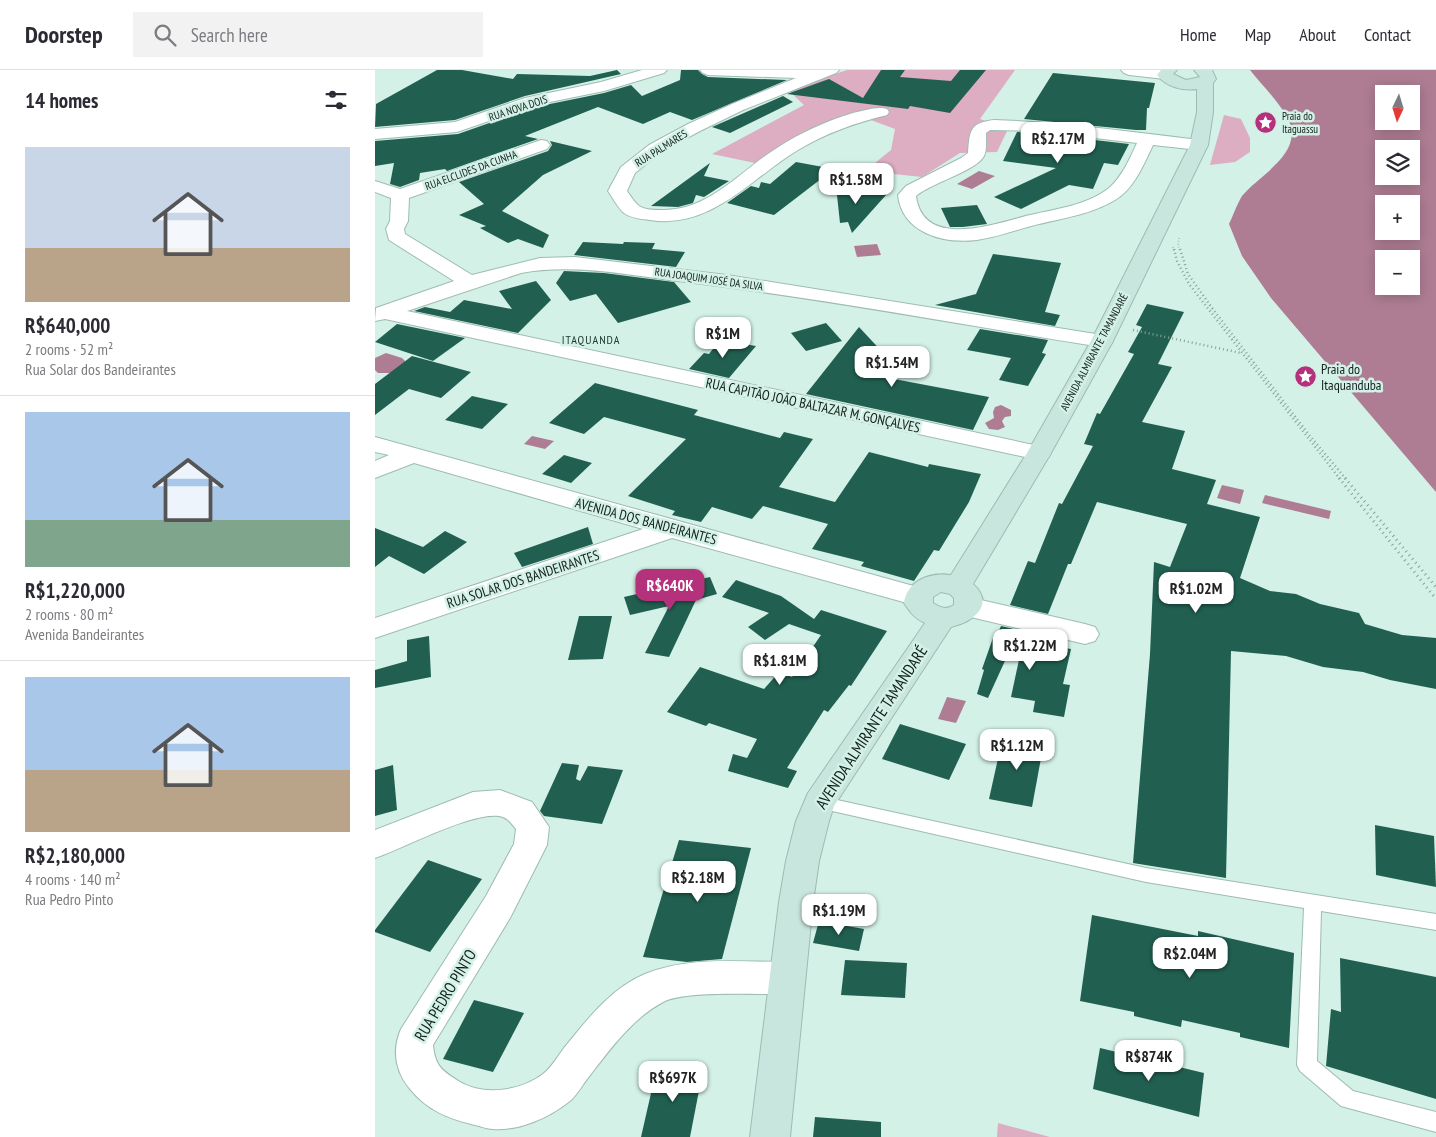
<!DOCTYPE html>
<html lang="en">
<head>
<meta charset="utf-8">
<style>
  :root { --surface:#fff; --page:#f2f2f3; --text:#2b2b33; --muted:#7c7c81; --line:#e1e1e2; --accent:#b4327c }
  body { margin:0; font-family:"PT Sans Narrow",sans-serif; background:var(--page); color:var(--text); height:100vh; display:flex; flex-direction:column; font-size:19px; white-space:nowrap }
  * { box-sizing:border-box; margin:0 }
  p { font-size:16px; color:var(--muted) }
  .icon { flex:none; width:28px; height:28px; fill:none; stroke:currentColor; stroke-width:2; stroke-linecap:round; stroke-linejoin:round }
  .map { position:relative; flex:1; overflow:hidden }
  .drawer { display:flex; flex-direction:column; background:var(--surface); width:375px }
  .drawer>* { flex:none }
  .needle { width:32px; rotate:184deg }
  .buttons { position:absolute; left:1000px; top:15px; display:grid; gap:10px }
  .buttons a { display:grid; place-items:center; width:45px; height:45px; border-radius:0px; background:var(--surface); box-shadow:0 2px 12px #0003; font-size:25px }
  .price { position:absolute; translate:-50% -42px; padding:0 11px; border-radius:10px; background:#fff; color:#222; font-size:16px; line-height:32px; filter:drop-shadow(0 1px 2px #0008) }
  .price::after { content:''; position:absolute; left:50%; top:30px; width:15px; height:11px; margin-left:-8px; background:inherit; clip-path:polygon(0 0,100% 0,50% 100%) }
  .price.active { background:var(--accent); color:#fff }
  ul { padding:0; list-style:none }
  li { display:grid; align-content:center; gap:10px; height:265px; padding:0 25px }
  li+li { border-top:1px solid var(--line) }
  li span { display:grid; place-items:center; height:155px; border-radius:0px; color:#555 }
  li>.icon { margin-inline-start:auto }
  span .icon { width:90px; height:90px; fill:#fffc; stroke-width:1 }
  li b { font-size:21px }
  h2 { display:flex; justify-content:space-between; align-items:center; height:60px; padding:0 25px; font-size:21px }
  header { display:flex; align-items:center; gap:30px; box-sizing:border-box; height:70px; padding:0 25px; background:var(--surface); border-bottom:1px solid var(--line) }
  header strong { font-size:24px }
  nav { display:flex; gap:28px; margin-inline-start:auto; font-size:18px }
  .search { width:350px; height:45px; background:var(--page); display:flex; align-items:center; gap:12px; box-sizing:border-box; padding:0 18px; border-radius:0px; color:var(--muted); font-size:19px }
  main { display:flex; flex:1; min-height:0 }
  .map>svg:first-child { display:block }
</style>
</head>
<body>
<header>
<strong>Doorstep</strong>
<div class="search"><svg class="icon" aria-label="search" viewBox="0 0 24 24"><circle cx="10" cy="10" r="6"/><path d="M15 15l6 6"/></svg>Search here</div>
<nav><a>Home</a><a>Map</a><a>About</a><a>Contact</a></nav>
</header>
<main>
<section class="drawer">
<h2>14 homes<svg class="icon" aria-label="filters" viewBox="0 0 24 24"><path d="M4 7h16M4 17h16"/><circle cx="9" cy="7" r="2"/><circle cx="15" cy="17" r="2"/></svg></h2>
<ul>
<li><span style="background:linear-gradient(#c9d6e8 65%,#b9a48a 0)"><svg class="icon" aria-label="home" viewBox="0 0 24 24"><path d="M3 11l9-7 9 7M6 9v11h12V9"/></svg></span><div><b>R$640,000</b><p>2 rooms · 52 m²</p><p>Rua Solar dos Bandeirantes</p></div></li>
<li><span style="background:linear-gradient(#a9c7e8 70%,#7fa58c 0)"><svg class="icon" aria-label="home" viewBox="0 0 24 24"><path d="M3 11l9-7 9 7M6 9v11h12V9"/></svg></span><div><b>R$1,220,000</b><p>2 rooms · 80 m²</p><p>Avenida Bandeirantes</p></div></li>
<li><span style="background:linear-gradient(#a9c7e8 60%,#b9a48a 0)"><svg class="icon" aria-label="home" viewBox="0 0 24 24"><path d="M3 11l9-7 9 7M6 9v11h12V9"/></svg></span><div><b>R$2,180,000</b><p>4 rooms · 140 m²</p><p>Rua Pedro Pinto</p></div></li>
</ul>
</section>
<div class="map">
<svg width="1061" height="1067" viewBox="0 0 1061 1067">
  <rect width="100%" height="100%" fill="#d3f1e7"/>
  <!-- green -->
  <g fill="#ddadc2">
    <path d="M472,0H640L605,49L633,59L622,82L585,83L547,107L490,101L516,80L520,59L477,43L438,61L380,93L337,84L429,35L413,20Z"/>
    <path d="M849,45L866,49L875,68V82L860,92L835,95Z"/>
    <path d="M623,1053L675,1067H622Z"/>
  </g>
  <!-- water -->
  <g fill="#ae7d93" fill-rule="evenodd">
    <path d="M875,0H1061V422L896,228L867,186L854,154C858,146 862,134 867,126C885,104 930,83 913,49C905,33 886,14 875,0ZM1009,24H1036V51H1009ZM1009,79H1036V106H1009ZM1009,134H1036V161H1009ZM1009,189H1036V216H1009Z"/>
    <path d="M604,101L620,106L597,119L582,114Z"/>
    <path d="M502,174L506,185L482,187L479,176Z"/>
    <path d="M11,283L27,288L34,295L18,303H3L0,300V288Z"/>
    <path d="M626,335L636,340V346L630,347L627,351L630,357L623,360L614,359L610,353L619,348L618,342L620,337Z"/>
    <path d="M157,366L179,371L170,379L149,374Z"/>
    <path d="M847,415L869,420L865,434L842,428Z"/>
    <path d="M890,425L956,441L954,449L887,433Z"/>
    <path d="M572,627L591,631L581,653L563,649Z"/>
  </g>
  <!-- building -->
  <g fill="#216051">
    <path d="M62,0H87L138,9L142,4L215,6L242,0L246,4L150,26L80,50L0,57L1,34Z"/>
    <path d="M306,0H323L327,4L333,7L412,10L317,50L295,42L268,54L223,37L150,66L163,69L72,101L70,99L45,103L44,110L25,117L15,114L19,93L0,96V71L83,64L160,37L229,23L256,15L267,26L305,10Z"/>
    <path d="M506,0H530L525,7L576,11L585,0H611L575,43L535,36L533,39L412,24L454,9L488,28Z"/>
    <path d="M678,3L780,13L774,38H772L771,60H761L649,49Z"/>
    <path d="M408,26L418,32L355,63L337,57Z"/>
    <path d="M642,62L660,63L754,74L743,95L729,93L718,119L694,115L646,139L619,127L681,98L628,91Z"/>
    <path d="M175,71L217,81L168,105L127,141L174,165L168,178L143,169L133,173L105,158L111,156L84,145L109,134L84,112L173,81L177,75Z"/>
    <path d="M421,92L459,99L399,145L352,133L376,116L384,118L386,112L395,114Z"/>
    <path d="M335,93L329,106L354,111L329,127L321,125L318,133L303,137L276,136Z"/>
    <path d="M461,116L511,125L477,163L473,152L465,153Z"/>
    <path d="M602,135L612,154L588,157H575L566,138Z"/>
    <path d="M208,172L248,174L249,172L280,173L277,179L310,182L301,197L199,185Z"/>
    <path d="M618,184L686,193L670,242L685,245L680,256L560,235L601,224Z"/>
    <path d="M189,201L229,203L299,212L316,232L243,253L221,224L195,231L181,213Z"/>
    <path d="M161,211L176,230L143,263L39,241L50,237L75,242L89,230L137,239L124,221Z"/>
    <path d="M772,234L809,242L783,294L797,297L767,352L810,361L797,399L841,410L832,434L885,447L865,508L895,521L921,524L945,534L984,543L990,554L1027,565L1061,568V619L1015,610L988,602L948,597L911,586L856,581L851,808L758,793L775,584L779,492L795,497L812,454L722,432L696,494H693L673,544L635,535L653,491L660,493L684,433L687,434L718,376L709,374L722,343L725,344L759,284L753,282L767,257L761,255Z"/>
    <path d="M451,253L467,271L431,281L416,263Z"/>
    <path d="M22,254L90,268L58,291L0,272Z"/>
    <path d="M484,257L524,300L519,309L614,327L598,360L431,324Z"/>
    <path d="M605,259L673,270L667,283L671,284L653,316L624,310L636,288L592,280Z"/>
    <path d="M345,270L381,276L354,308L314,299L329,283L334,284Z"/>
    <path d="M37,286L96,302L66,328L34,319L0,345V314Z"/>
    <path d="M220,313L323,340L319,345L405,368L409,362L438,369L404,417L460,432L494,382L553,397L554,394L606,404L594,432L564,481L559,480L539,511L486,496L489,492L437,479L453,454L388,436L377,449L337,437L326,452L297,445L300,441L253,426L311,369L229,347L209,364L174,353Z"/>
    <path d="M97,326L133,334L107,359L70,350Z"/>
    <path d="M189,385L217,393L196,413L167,404Z"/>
    <path d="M213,457L218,474L147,497L139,483Z"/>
    <path d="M0,458L48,477L70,461L92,472L49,504L14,486L0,497Z"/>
    <path d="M335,507L342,524L321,530L294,587L270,583L294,536L255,545L249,527Z"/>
    <path d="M361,510L406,526L439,549L446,540L512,561L476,616L474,615L453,642L449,640L412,698L422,701L413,718L353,701L358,684L372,688L382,669L334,653L331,656L292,642L325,597L389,619L404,602L417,607L446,565L414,554L390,570L373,557L394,543L347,527Z"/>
    <path d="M204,546H237L228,589L193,590Z"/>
    <path d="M626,556L664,565L661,573L696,579L688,614L695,615L689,647L658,642L660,631L636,627L648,571L640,569L613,628L602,624L609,600L607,599L619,565H622Z"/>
    <path d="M54,566L56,607L0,618V600L32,591V570Z"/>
    <path d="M525,654L591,674L574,710L507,689Z"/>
    <path d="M628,666L669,672L657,737L614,729Z"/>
    <path d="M187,693L204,695L201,709L205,711L213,696L248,700L227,754L169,746L165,741Z"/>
    <path d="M18,695L22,740L0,746V700Z"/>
    <path d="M1000,755L1059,766L1061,817L1001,805Z"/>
    <path d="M304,770L376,778L347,889L312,892L268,887Z"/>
    <path d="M53,790L107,809L55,882L0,862V860Z"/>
    <path d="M717,845L823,866V861L919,883L914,978L865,967V963L807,950L806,957L759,946V942L705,931Z"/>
    <path d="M444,851L489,859L484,881L438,873Z"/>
    <path d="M965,888L1061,907V1029L951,996L956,939L966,942Z"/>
    <path d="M470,890L532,893L530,928L466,925Z"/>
    <path d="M99,930L149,943L118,1002L68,989Z"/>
    <path d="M725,978L829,1003L824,1047L718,1019Z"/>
    <path d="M282,997L328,1000L315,1067H266Z"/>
    <path d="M440,1047L506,1052V1067H438Z"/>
  </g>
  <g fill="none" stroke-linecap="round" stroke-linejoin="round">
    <defs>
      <path id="lane" d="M444,726L771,798L1061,844V860L946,841L942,991L978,1021L1061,1042V1062L966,1036L925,1001L922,995L929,838L771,812L444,738L438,737L436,732L438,727Z"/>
      <g id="street">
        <path d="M267,0H292L289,3L229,21L160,35L82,62L0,69V59L80,52L150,28L226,12Z"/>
        <path d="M325,0H464L461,3L368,40L325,61L286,82L260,103L252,121C255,125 259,132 264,136C270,140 279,140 286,140C333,142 365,101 402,78C425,63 451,51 478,43C489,41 501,36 512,39L514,42L512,45C480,53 451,63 423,80C376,108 336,160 275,150C267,149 255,148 249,143C243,138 238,128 233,121L246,97L274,75L313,54L357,34L421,8L333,5L328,3Z"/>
        <path d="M746,0H792L798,4L795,7L790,9L754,5L749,3Z"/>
        <path d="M619,50C688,52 756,62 824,70L830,71L833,75L830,79L824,80L778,75C769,94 759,119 740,130C717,144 689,148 664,154C643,159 623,167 602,170C568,174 527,163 523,125L531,116L586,88L593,83C595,61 594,53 619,50ZM615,60L660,61L762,73C755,88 747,107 734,118C713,135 681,139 655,145C622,153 548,181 541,126C556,113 601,101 609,86C612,80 611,70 611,63Z"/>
        <path d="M166,70L172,71L175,75L172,79L34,128L33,151L29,159L30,164L97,205L165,188L200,187L352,205L727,265L735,266L738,271L735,276L727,277C589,255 450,229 311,212C257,206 201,193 146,203L32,241L673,378L676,383L673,388L664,390L10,249L0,251L1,238L79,211L14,170L11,159L15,151L16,128L0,122V111L25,119Z"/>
        <path d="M0,367L553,520L557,527L553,534L543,536L297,468L0,568V548L268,459L39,393L0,408V391L14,385L0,382Z"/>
        <path d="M593,527L710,554L720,557L724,564L720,571L710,574L583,544L579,537L583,530Z"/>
        <path d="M125,720L157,732L174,757L172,775L135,848L58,975C60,996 67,1001 85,1012C109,1026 146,1021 168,1004C176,998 183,986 189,978C211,951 236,918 270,904C314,886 365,892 412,892L425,896L430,908L425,920L412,924C383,925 311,920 288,932C258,948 236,978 216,1004C209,1012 203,1024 195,1031C175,1047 145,1061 118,1059C112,1059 105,1056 100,1055C74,1049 52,1040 35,1019C20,1001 17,980 26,959L111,826L139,774L141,759C136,753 132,747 124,746C96,742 29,778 0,788V760L98,722Z"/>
      </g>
      <path id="secondary" d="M786,0H802L798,4L811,10L825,7L819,0H837L841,9L838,13V42L833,75L738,271L676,383L598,514C621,535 598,552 576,557L459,736L454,751L444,791L438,832L415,1067H375L404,832L411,791L421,751L433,723L550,553C540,549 535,542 529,533C532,510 556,502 576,505L652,383L716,271L815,75L822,42V19C808,21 791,17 782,5ZM566,522L575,524L579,528V535C571,540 566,538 558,533V527Z"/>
    </defs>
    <!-- lane casing -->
    <use href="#lane" stroke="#9ebbb2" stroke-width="2"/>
    <!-- street casing -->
    <use href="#street" stroke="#9ebbb2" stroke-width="2"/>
    <!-- secondary casing -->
    <use href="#secondary" stroke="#9ebbb2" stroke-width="2"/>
    <!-- path-far2 -->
    <g stroke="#89a098" stroke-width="2" stroke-dasharray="0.5 2.5" stroke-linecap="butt">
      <path d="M804,168L803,175L805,181"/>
      <path d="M798,177L799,181"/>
    </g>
    <!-- path-far1 -->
    <g stroke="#89a098" stroke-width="2.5" stroke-dasharray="1 3" stroke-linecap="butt">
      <path d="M799,179L802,191L814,214L965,409"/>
      <path d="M805,179L813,204L837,238L935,366L971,409"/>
      <path d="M758,260L866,283"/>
    </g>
    <!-- path -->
    <g stroke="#89a098" stroke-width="3" stroke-dasharray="1 4" stroke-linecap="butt">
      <path d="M964,408L1061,529"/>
      <path d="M970,408L1061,517"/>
    </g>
    <!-- lane -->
    <use href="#lane" fill="#fff" fill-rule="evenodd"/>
    <!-- street -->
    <use href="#street" fill="#fff" fill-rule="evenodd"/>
    <!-- secondary -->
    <use href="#secondary" fill="#c9e6de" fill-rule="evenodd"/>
  </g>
  <!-- icons -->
  <defs>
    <symbol id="sight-disc" viewBox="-11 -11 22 22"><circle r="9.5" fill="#b4327c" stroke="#d3f1e7"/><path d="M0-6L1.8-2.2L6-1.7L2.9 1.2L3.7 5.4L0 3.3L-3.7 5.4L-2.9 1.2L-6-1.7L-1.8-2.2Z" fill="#fff"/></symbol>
  </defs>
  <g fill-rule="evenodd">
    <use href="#sight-disc" x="878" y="40" width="25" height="25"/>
    <use href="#sight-disc" x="918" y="294" width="25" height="25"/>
  </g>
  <g text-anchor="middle" stroke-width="5" stroke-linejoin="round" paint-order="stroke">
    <!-- far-street labels -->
    <g font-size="11" fill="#131f1b" stroke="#d3f1e7">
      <text transform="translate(143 38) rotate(-18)" y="4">RUA NOVA DOIS</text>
      <text transform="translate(286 78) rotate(-32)" y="4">RUA PALMARES</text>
      <text transform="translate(96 100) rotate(-20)" y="4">RUA ELCLIDES DA CUNHA</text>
      <text transform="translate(334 209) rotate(8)" y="4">RUA JOAQUIM JOSÉ DA SILVA</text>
      <text transform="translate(719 282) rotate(-62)" y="4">AVENIDA ALMIRANTE TAMANDARÉ</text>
    </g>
    <!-- far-poi labels -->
    <g font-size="11" fill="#131f1b" stroke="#d3f1e7" text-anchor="start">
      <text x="907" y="50">Praia do<tspan x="907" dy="13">Itaguassu</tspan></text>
    </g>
    <!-- far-neighbourhood labels -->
    <g font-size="12" letter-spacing="1" fill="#213a33" stroke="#d3f1e7">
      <text x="216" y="274">ITAQUANDA</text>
    </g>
    <!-- poi labels -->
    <g font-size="14" fill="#131f1b" stroke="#d3f1e7" text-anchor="start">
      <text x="946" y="304">Praia do<tspan x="946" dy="16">Itaquanduba</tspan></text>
    </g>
    <!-- street labels -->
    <g font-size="14" fill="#131f1b" stroke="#d3f1e7">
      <text transform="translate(438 335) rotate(12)" y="5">RUA CAPITÃO JOÃO BALTAZAR M. GONÇALVES</text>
      <text transform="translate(271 451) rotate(15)" y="5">AVENIDA DOS BANDEIRANTES</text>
      <text transform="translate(148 509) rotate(-18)" y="5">RUA SOLAR DOS BANDEIRANTES</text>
    </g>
    <!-- near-street labels -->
    <g font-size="16" fill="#131f1b" stroke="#d3f1e7">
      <text transform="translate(496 657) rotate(-57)" y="6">AVENIDA ALMIRANTE TAMANDARÉ</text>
      <text transform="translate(70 925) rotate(-59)" y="6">RUA PEDRO PINTO</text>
    </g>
  </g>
</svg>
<div class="buttons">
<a><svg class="needle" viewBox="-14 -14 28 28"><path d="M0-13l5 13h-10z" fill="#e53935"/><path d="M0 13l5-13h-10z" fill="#7c7c81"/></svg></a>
<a><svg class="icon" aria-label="layers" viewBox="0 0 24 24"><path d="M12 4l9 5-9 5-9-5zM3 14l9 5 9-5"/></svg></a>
<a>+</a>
<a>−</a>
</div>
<b class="price" style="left:683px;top:94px">R$2.17M</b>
<b class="price" style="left:481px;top:135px">R$1.58M</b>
<b class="price" style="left:348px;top:289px">R$1M</b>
<b class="price" style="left:517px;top:318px">R$1.54M</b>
<b class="price active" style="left:295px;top:541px">R$640K</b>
<b class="price" style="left:821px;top:544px">R$1.02M</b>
<b class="price" style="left:655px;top:601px">R$1.22M</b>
<b class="price" style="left:405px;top:616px">R$1.81M</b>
<b class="price" style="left:642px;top:701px">R$1.12M</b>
<b class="price" style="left:323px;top:833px">R$2.18M</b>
<b class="price" style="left:464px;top:866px">R$1.19M</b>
<b class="price" style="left:815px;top:909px">R$2.04M</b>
<b class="price" style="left:774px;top:1012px">R$874K</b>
<b class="price" style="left:298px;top:1033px">R$697K</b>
</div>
</main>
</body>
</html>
